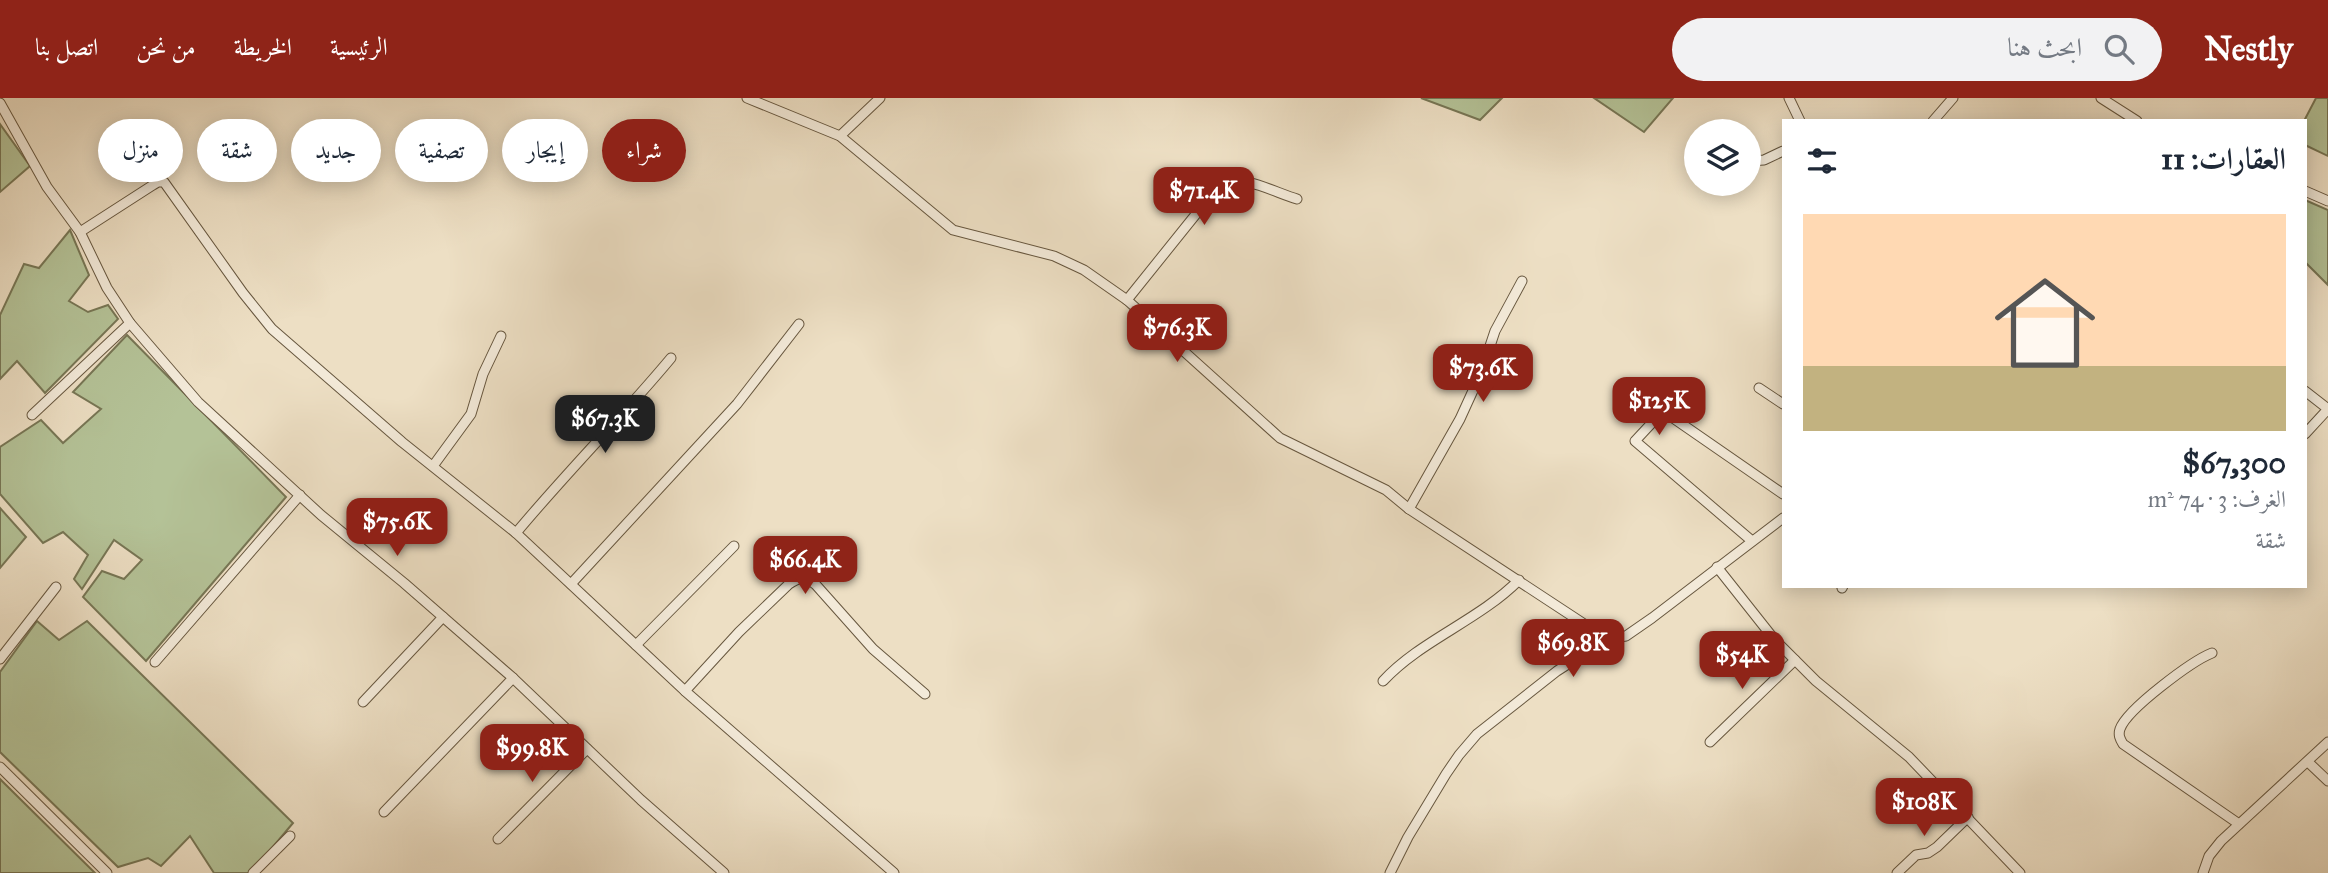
<!DOCTYPE html>
<html lang="ar">
<head>
<meta charset="utf-8">
<style>
  :root { --surface:#fff; --page:#f2f2f3; --text:#1f2937; --muted:#747a83; --line:#e0e1e3; --accent:#8f2418 }
  body { margin:0; font-family:"IM FELL Great Primer",Amiri,serif; background:var(--page); color:var(--text); direction:rtl; height:100vh; display:flex; flex-direction:column; font-size:26px; white-space:nowrap }
  * { box-sizing:border-box; margin:0 }
  p { font-size:23px; color:var(--muted) }
  .icon { flex:none; width:38px; height:38px; fill:none; stroke:currentColor; stroke-width:2; stroke-linecap:round; stroke-linejoin:round }
  .map { position:relative; flex:1; overflow:hidden; direction:ltr }
  .sheet { position:absolute; left:1782px; top:21px; width:525px; height:469px; display:flex; flex-direction:column; background:var(--surface); border-radius:0px; box-shadow:0 4px 18px #0003; direction:rtl }
  .sheet>* { flex:none }
  .banner { position:absolute; left:21px; top:21px; width:665px; height:63px; direction:rtl; display:flex; gap:14px }
  .buttons { position:absolute; left:1684px; top:21px; display:grid; gap:14px }
  .buttons a { display:grid; place-items:center; width:77px; height:77px; border-radius:50%; background:var(--surface); box-shadow:0 4px 18px #0003; font-size:35px }
  .price { position:absolute; translate:-50% -60px; padding:0 16px; border-radius:14px; background:var(--accent); color:#fff; font-size:23px; line-height:46px; filter:drop-shadow(0 2px 4px #0008) }
  .price::after { content:''; position:absolute; left:50%; top:42px; width:21px; height:16px; margin-left:-10px; background:inherit; clip-path:polygon(0 0,100% 0,50% 100%) }
  .price.selected { background:#222; color:#fff }
  ul { padding:0; list-style:none }
  li { display:grid; align-content:center; gap:14px; height:371px; padding:0 21px }
  li+li { border-top:2px solid var(--line) }
  li span { display:grid; place-items:center; height:217px; border-radius:0px; color:#555 }
  li>.icon { margin-inline-start:auto }
  span .icon { width:126px; height:126px; fill:#fffc; stroke-width:1 }
  li b { font-size:30px }
  h2 { display:flex; justify-content:space-between; align-items:center; height:84px; padding:0 21px; font-size:30px }
  .chip { padding:0 24px; border-radius:32px; background:var(--surface); box-shadow:0 4px 18px #0003; font-size:24px; line-height:63px }
  .chip.selected { background:var(--accent); color:#fff }
  header { display:flex; align-items:center; gap:42px; box-sizing:border-box; height:98px; padding:0 35px; background:var(--accent); color:#fff }
  header strong { font-size:33px }
  nav { display:flex; gap:38px; margin-inline-start:auto; font-size:24px }
  .search { width:490px; height:63px; background:var(--page); display:flex; align-items:center; gap:18px; box-sizing:border-box; padding:0 24px; border-radius:38px; color:var(--muted); font-size:26px }
  .map>svg:first-child { display:block }
</style>
</head>
<body>
<header>
<strong>Nestly</strong>
<div class="search"><svg class="icon" aria-label="search" viewBox="0 0 24 24"><circle cx="10" cy="10" r="6"/><path d="M15 15l6 6"/></svg>ابحث هنا</div>
<nav><a>الرئيسية</a><a>الخريطة</a><a>من نحن</a><a>اتصل بنا</a></nav>
</header>
<div class="map">
<svg width="2328" height="775" viewBox="0 0 2328 775">
  <rect width="100%" height="100%" fill="#eddfc4"/>
  <filter id="stains"><feTurbulence type="fractalNoise" baseFrequency=".00286" numOctaves="4"/><feColorMatrix values="0 0 0 0 .2 0 0 0 0 .09 0 0 0 0 .02 0 0 0 .5 -.17"/></filter>
  <radialGradient id="worn" r=".72"><stop offset=".6" stop-color="#630" stop-opacity="0"/><stop offset="1" stop-color="#630" stop-opacity=".3"/></radialGradient>
  <!-- green -->
  <g fill="#b4c297" stroke="#777655" stroke-width="2">
    <path d="M1421,0H1502L1480,22Z"/>
    <path d="M1594,0H1673L1644,34Z"/>
    <path d="M2316,0H2328V58L2305,47L2304,23Z"/>
    <path d="M0,26L30,68L0,94Z"/>
    <path d="M2305,102L2328,112V187L2305,164Z"/>
    <path d="M70,132L89,177L69,203L88,214L108,207L118,221L45,295L17,263L0,281V217L24,166L39,170Z"/>
    <path d="M127,237L286,399L146,563L83,499L102,473L124,481L142,462L114,442L82,491L74,481L88,457L63,434L43,445L0,396V349L41,322L63,345L101,311L73,294Z"/>
    <path d="M0,410L26,439L0,470Z"/>
    <path d="M37,523L59,542L87,523L293,725L251,775H214L190,738L161,768L148,760L118,769L0,654V574Z"/>
    <path d="M0,681L5,686L95,775H0Z"/>
  </g>
  <g fill="none" stroke-linecap="round" stroke-linejoin="round">
    <defs>
      <g id="street">
        <path d="M747,0L840,38L953,132L1054,158L1084,172L1127,202L1280,340L1386,392L1409,411L1607,541"/>
        <path d="M1789,0L1800,23"/>
        <path d="M2101,0L2137,23"/>
        <path d="M0,5L47,89L80,134L107,190L130,225L198,304L321,417L404,485L513,580L641,702L724,775"/>
        <path d="M1933,23L1953,0"/>
        <path d="M840,38L880,0"/>
        <path d="M1748,63L1764,62L1783,53"/>
        <path d="M2305,93L2328,103"/>
        <path d="M80,134L153,87L158,84H164L243,195L272,231L402,344L516,435L685,593L894,775"/>
        <path d="M1127,202L1221,85C1244,77 1274,94 1297,101"/>
        <path d="M1759,290L1783,306"/>
        <path d="M2305,293L2328,311"/>
        <path d="M32,317L130,225"/>
        <path d="M2305,336L2328,311"/>
        <path d="M433,368L471,316L483,276L501,238"/>
        <path d="M1409,411L1460,321L1481,275L1495,233L1522,183"/>
        <path d="M516,435C566,375 621,320 671,260"/>
        <path d="M1752,443L1635,343L1663,313L1783,396"/>
        <path d="M1717,469L1774,541L1816,583L1909,659L2020,775"/>
        <path d="M571,486L737,306L799,226"/>
        <path d="M1842,490L1843,488"/>
        <path d="M636,547L734,448"/>
        <path d="M2212,555C2192,563 2127,611 2120,631C2118,637 2120,641 2123,646L2239,726"/>
        <path d="M0,561L56,489"/>
        <path d="M155,564L300,397"/>
        <path d="M1383,583C1421,542 1478,523 1519,482"/>
        <path d="M685,593L739,534L789,486C800,479 806,479 816,487L873,551L925,596"/>
        <path d="M363,604L443,519"/>
        <path d="M1710,644L1795,562"/>
        <path d="M2308,664L2328,683"/>
        <path d="M0,669L107,775"/>
        <path d="M384,714L513,580"/>
        <path d="M498,741L587,651"/>
        <path d="M253,775L290,738"/>
        <path d="M1390,775L1408,739L1446,676L1459,657L1477,636L1557,573L1607,541L1626,538L1652,520L1783,420"/>
        <path d="M1897,775L1916,757L1928,755L1937,749L1968,719"/>
        <path d="M2203,775L2209,758L2221,743L2328,644"/>
      </g>
    </defs>
    <!-- street casing -->
    <use href="#street" stroke="#67573f" stroke-width="11"/>
    <!-- street -->
    <use href="#street" stroke="#f3ead9" stroke-width="9"/>
  </g>
  <rect width="100%" height="100%" filter="url(#stains)"/>
  <rect width="100%" height="100%" fill="url(#worn)"/>
</svg>
<div class="buttons">
<a><svg class="icon" aria-label="layers" viewBox="0 0 24 24"><path d="M12 4l9 5-9 5-9-5zM3 14l9 5 9-5"/></svg></a>
</div>
<b class="price" style="left:1204px;top:129px">$71.4K</b>
<b class="price" style="left:1177px;top:266px">$76.3K</b>
<b class="price" style="left:1483px;top:306px">$73.6K</b>
<b class="price" style="left:1659px;top:339px">$125K</b>
<b class="price selected" style="left:605px;top:357px">$67.3K</b>
<b class="price" style="left:397px;top:460px">$75.6K</b>
<b class="price" style="left:805px;top:498px">$66.4K</b>
<b class="price" style="left:1573px;top:581px">$69.8K</b>
<b class="price" style="left:1742px;top:593px">$54K</b>
<b class="price" style="left:532px;top:686px">$99.8K</b>
<b class="price" style="left:1924px;top:740px">$108K</b>
<div class="banner">
<a class="chip selected">شراء</a>
<a class="chip">إيجار</a>
<a class="chip">تصفية</a>
<a class="chip">جديد</a>
<a class="chip">شقة</a>
<a class="chip">منزل</a>
</div>
<section class="sheet">
<h2>العقارات: 11<svg class="icon" aria-label="filters" viewBox="0 0 24 24"><path d="M4 7h16M4 17h16"/><circle cx="9" cy="7" r="2"/><circle cx="15" cy="17" r="2"/></svg></h2>
<ul>
<li><span style="background:linear-gradient(#ffd9b3 70%,#c2b280 0)"><svg class="icon" aria-label="home" viewBox="0 0 24 24"><path d="M3 11l9-7 9 7M6 9v11h12V9"/></svg></span><div><b>$67,300</b><p>الغرف: 3 · 74 m²</p><p>شقة</p></div></li>
</ul>
</section>
</div>
</body>
</html>
